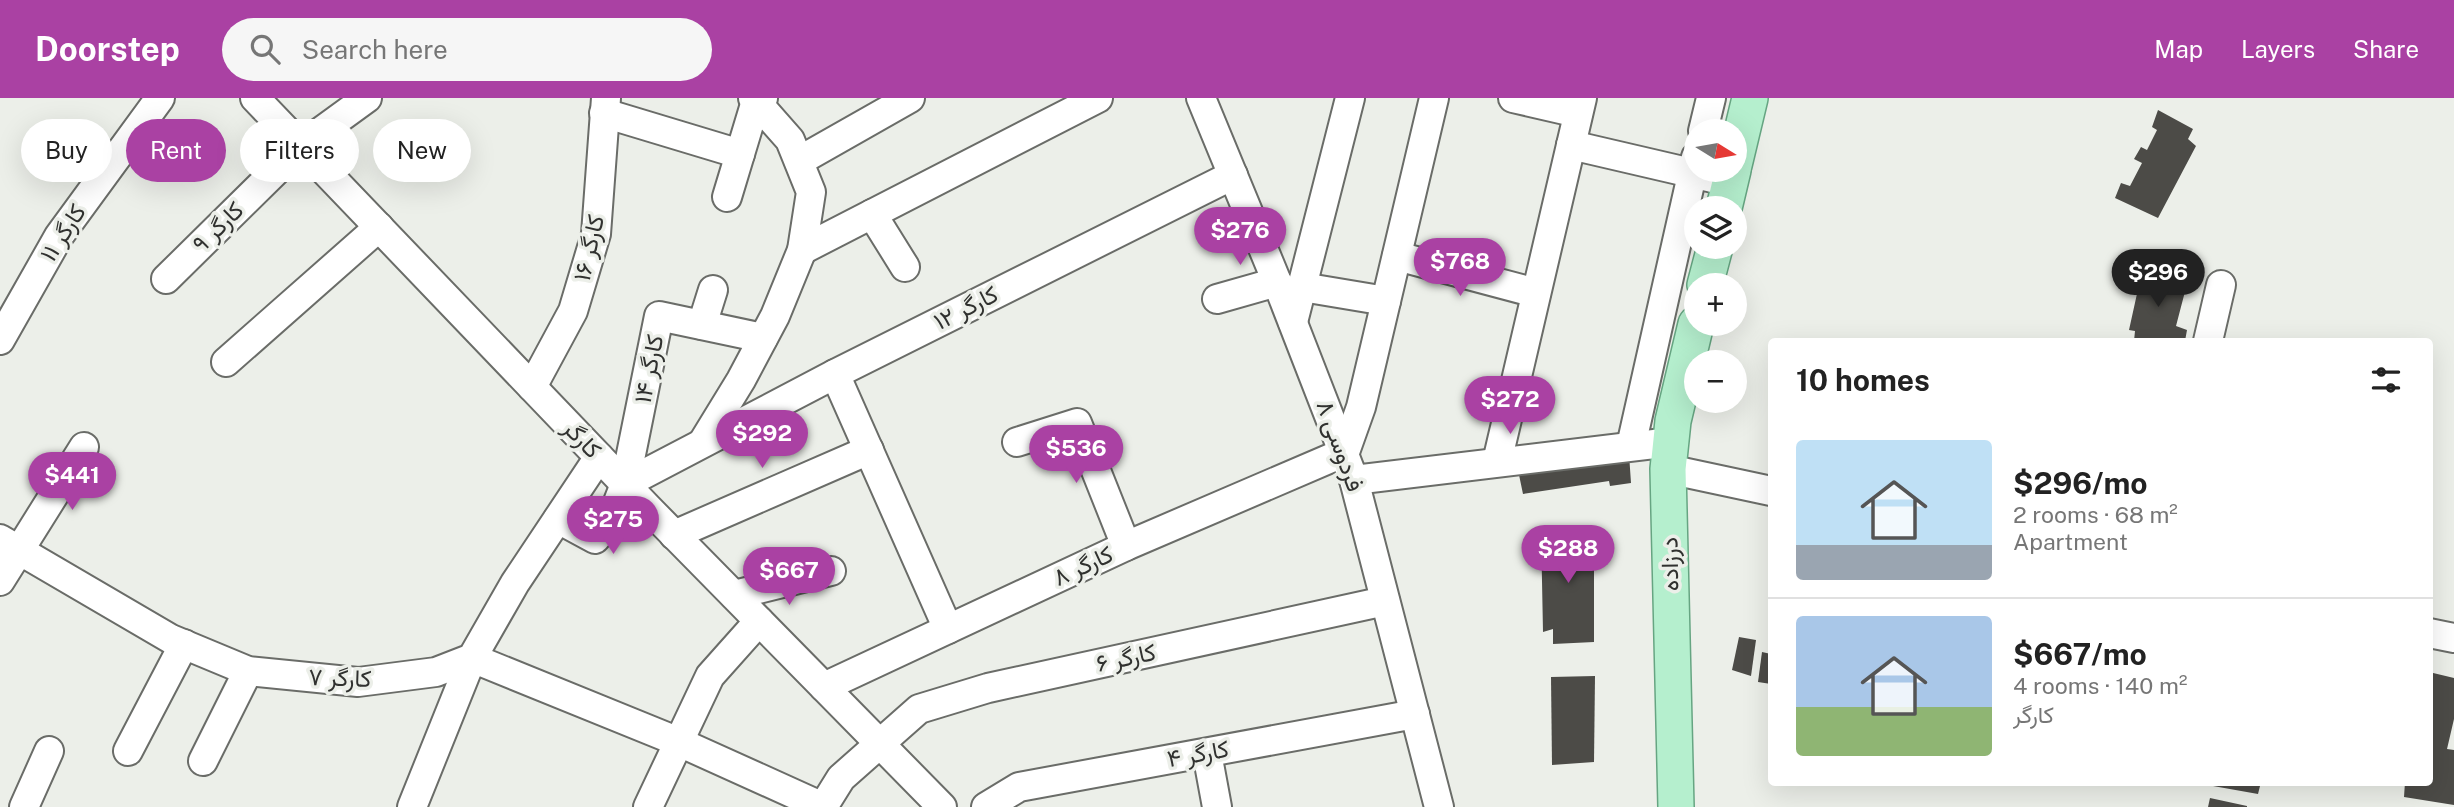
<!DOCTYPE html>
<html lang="en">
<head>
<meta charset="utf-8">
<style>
  :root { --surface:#fff; --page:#f6f6f6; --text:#222; --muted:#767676; --line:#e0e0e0; --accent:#aa41a3 }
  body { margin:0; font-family:"Public Sans",Vazirmatn,sans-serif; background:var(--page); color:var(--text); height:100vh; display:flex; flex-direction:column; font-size:26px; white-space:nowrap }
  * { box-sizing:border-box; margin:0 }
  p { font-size:23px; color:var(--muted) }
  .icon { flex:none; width:38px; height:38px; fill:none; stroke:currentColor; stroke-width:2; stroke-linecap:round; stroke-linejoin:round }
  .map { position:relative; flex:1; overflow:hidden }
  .drawer { position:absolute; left:1768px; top:240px; width:665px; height:448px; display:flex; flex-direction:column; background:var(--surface); border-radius:7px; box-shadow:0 7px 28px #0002 }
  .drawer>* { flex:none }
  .banner { position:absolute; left:21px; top:21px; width:665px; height:63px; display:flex; gap:14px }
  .needle { width:46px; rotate:101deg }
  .fabs { position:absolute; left:1684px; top:21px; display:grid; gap:14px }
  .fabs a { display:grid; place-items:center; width:63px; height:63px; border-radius:50%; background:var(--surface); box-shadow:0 7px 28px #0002; font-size:35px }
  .price { position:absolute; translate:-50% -60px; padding:0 16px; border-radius:24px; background:var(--accent); color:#fff; font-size:23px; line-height:46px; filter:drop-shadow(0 2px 4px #0008) }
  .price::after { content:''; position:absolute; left:50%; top:42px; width:21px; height:16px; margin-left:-10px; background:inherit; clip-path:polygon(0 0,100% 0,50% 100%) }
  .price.on { background:#222; color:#fff }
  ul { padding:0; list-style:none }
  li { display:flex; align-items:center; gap:21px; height:175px; padding:0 28px }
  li+li { border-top:2px solid var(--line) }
  li span { display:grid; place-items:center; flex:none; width:196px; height:140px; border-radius:7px; color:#555 }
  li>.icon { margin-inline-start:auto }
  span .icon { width:84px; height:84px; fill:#fffc; stroke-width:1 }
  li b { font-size:30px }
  h2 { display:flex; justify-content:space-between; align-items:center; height:84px; padding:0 28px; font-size:30px }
  .tag { padding:0 24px; border-radius:32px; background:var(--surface); box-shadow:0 7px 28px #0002; font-size:24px; line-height:63px }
  .tag.on { background:var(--accent); color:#fff }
  header { display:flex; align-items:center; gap:42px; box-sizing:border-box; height:98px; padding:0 35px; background:var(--accent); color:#fff }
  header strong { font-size:33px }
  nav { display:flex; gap:38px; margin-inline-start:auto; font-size:24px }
  .search { width:490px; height:63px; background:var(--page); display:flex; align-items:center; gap:18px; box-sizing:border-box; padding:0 24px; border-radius:38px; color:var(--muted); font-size:26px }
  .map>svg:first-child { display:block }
</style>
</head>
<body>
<header>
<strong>Doorstep</strong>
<div class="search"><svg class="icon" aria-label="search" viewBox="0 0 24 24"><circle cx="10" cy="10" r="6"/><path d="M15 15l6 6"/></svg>Search here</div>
<nav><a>Map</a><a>Layers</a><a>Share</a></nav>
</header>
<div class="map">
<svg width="2454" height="709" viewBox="0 0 2454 709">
  <rect width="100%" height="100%" fill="#ecefe9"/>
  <!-- building -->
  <g fill="#4c4b47">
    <path d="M2158,12L2193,31L2188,41L2196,48L2158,120L2115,100L2121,85L2130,88L2142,65L2134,61L2141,49L2147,52L2157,32L2152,29Z"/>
    <path d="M2142,173L2188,182L2176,228L2187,232L2185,243H2134L2135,233L2129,232Z"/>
    <path d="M1629,356L1631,385L1610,388L1609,383L1523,396L1518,372Z"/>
    <path d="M1594,431V544L1553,546V531L1543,534L1541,432Z"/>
    <path d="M1739,539L1756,542L1751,578L1732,572Z"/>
    <path d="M1762,554L1771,556V586L1758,584Z"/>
    <path d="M2429,574L2454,580V621L2447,651L2454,652V707L2404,699L2405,684H2429Z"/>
    <path d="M1595,578L1594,664L1552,667L1551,579Z"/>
    <path d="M2214,684H2261L2258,696L2213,688Z"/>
    <path d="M2210,700L2247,708V709H2208Z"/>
  </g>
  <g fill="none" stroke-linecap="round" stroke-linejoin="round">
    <defs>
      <g id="minor">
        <path d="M255,0L648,410L942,709"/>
        <path d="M1201,0L1277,184L1354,382L1439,709"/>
        <path d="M1513,0L1578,15"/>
        <path d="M604,15L740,56"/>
        <path d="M1703,33L1711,0"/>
        <path d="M1571,47L1730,84"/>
        <path d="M799,63L910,0"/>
        <path d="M727,99L756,3L763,0"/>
        <path d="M872,116L905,169"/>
        <path d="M802,152L1098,0"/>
        <path d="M1397,158L1536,195"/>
        <path d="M166,181L301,48L367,0"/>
        <path d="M1302,189L1386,203"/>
        <path d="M1217,201L1277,184"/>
        <path d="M1293,224L1350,0"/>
        <path d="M702,227L713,192"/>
        <path d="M0,242L59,138L160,0"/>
        <path d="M2208,243L2221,187"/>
        <path d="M226,264L379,129"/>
        <path d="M835,276L948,531"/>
        <path d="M532,289L573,213L596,136L606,0"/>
        <path d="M703,344L741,282L775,218L802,152L811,94L790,42L753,0"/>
        <path d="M1017,344L1077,325L1126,448"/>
        <path d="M1631,348L1696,59"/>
        <path d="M1497,364L1582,0"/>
        <path d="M1668,371L1771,393"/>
        <path d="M1354,382L1671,344"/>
        <path d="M625,386L835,276L1233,77"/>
        <path d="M558,421L595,441L611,422L625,386L659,218L763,240"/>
        <path d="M674,437L869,352"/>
        <path d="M0,441L171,541L248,573L358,584L436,574L472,560L515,485L599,359"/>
        <path d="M0,483L84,349"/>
        <path d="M734,497L831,473"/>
        <path d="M2429,535L2454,540"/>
        <path d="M824,589L1126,448L1345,354L1361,309L1434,0"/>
        <path d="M128,653L184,546"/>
        <path d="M1207,655L1217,709"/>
        <path d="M203,663L248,573"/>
        <path d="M24,709L49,653"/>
        <path d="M412,709L472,560L679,644L823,709"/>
        <path d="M648,709L710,578L759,523"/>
        <path d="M823,709L841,680L919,611L988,590L1385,503"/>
        <path d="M986,709L1019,689L1415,616"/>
      </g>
      <g id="major">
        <path d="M1734,67L1750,0"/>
        <path d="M1724,110L1733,72"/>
        <path d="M1705,187L1715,149"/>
        <path d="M1676,709L1668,371L1673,323L1696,226"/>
      </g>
    </defs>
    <!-- minor casing -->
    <use href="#minor" stroke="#6a6c68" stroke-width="32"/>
    <!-- major casing -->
    <use href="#major" stroke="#66a582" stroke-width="38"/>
    <!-- minor -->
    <use href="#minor" stroke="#fff" stroke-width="28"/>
    <!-- major -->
    <use href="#major" stroke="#b5efce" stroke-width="35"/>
  </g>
  <g text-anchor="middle" stroke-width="7" stroke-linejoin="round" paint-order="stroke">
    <!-- street labels -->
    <g font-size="24" fill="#30312f" stroke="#ecefe9">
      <text transform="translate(218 129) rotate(-44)" y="8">کارگر ۹</text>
      <text transform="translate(63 135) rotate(-57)" y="8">کارگر ۱۱</text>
      <text transform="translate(589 150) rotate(-77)" y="8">کارگر ۱۶</text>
      <text transform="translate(966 210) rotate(-27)" y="8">کارگر ۱۲</text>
      <text transform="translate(649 271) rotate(-79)" y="8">کارگر ۱۴</text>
      <text transform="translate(582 341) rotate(46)" y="8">کارگر</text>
      <text transform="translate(1340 348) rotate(70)" y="8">فردوسی ۸</text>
      <text transform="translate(1670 466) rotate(-91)" y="8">درزاده</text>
      <text transform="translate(1083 468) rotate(-25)" y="8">کارگر ۸</text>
      <text transform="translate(1126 560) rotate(-12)" y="8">کارگر ۶</text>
      <text transform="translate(340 580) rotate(2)" y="8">کارگر ۷</text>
      <text transform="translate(1198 656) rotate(-10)" y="8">کارگر ۴</text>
    </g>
  </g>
</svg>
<div class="fabs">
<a><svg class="needle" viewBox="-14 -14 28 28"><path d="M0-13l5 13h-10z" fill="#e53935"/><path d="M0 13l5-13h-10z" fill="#767676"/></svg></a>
<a><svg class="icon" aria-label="layers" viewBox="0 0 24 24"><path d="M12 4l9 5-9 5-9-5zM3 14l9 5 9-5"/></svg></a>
<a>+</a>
<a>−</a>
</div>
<b class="price" style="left:1240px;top:169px">$276</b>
<b class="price" style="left:1460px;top:200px">$768</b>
<b class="price on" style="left:2158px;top:211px">$296</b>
<b class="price" style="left:1510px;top:338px">$272</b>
<b class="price" style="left:762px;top:372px">$292</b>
<b class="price" style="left:1076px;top:387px">$536</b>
<b class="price" style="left:72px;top:414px">$441</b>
<b class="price" style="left:613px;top:458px">$275</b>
<b class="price" style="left:1568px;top:487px">$288</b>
<b class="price" style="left:789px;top:509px">$667</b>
<div class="banner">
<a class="tag">Buy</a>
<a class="tag on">Rent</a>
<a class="tag">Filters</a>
<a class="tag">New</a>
</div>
<section class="drawer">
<h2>10 homes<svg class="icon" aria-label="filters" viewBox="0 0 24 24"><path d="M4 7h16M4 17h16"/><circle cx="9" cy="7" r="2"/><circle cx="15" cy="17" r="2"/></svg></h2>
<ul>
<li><span style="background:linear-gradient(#bfe0f5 75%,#9aa5b1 0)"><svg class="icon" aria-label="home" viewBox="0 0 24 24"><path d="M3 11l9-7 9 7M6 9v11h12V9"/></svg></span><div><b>$296/mo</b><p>2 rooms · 68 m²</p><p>Apartment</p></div></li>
<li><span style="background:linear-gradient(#a9c7e8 65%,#8fb573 0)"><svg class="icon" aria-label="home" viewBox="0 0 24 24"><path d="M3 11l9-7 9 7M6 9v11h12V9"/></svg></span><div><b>$667/mo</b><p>4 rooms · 140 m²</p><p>کارگر</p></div></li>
</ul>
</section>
</div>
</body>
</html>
